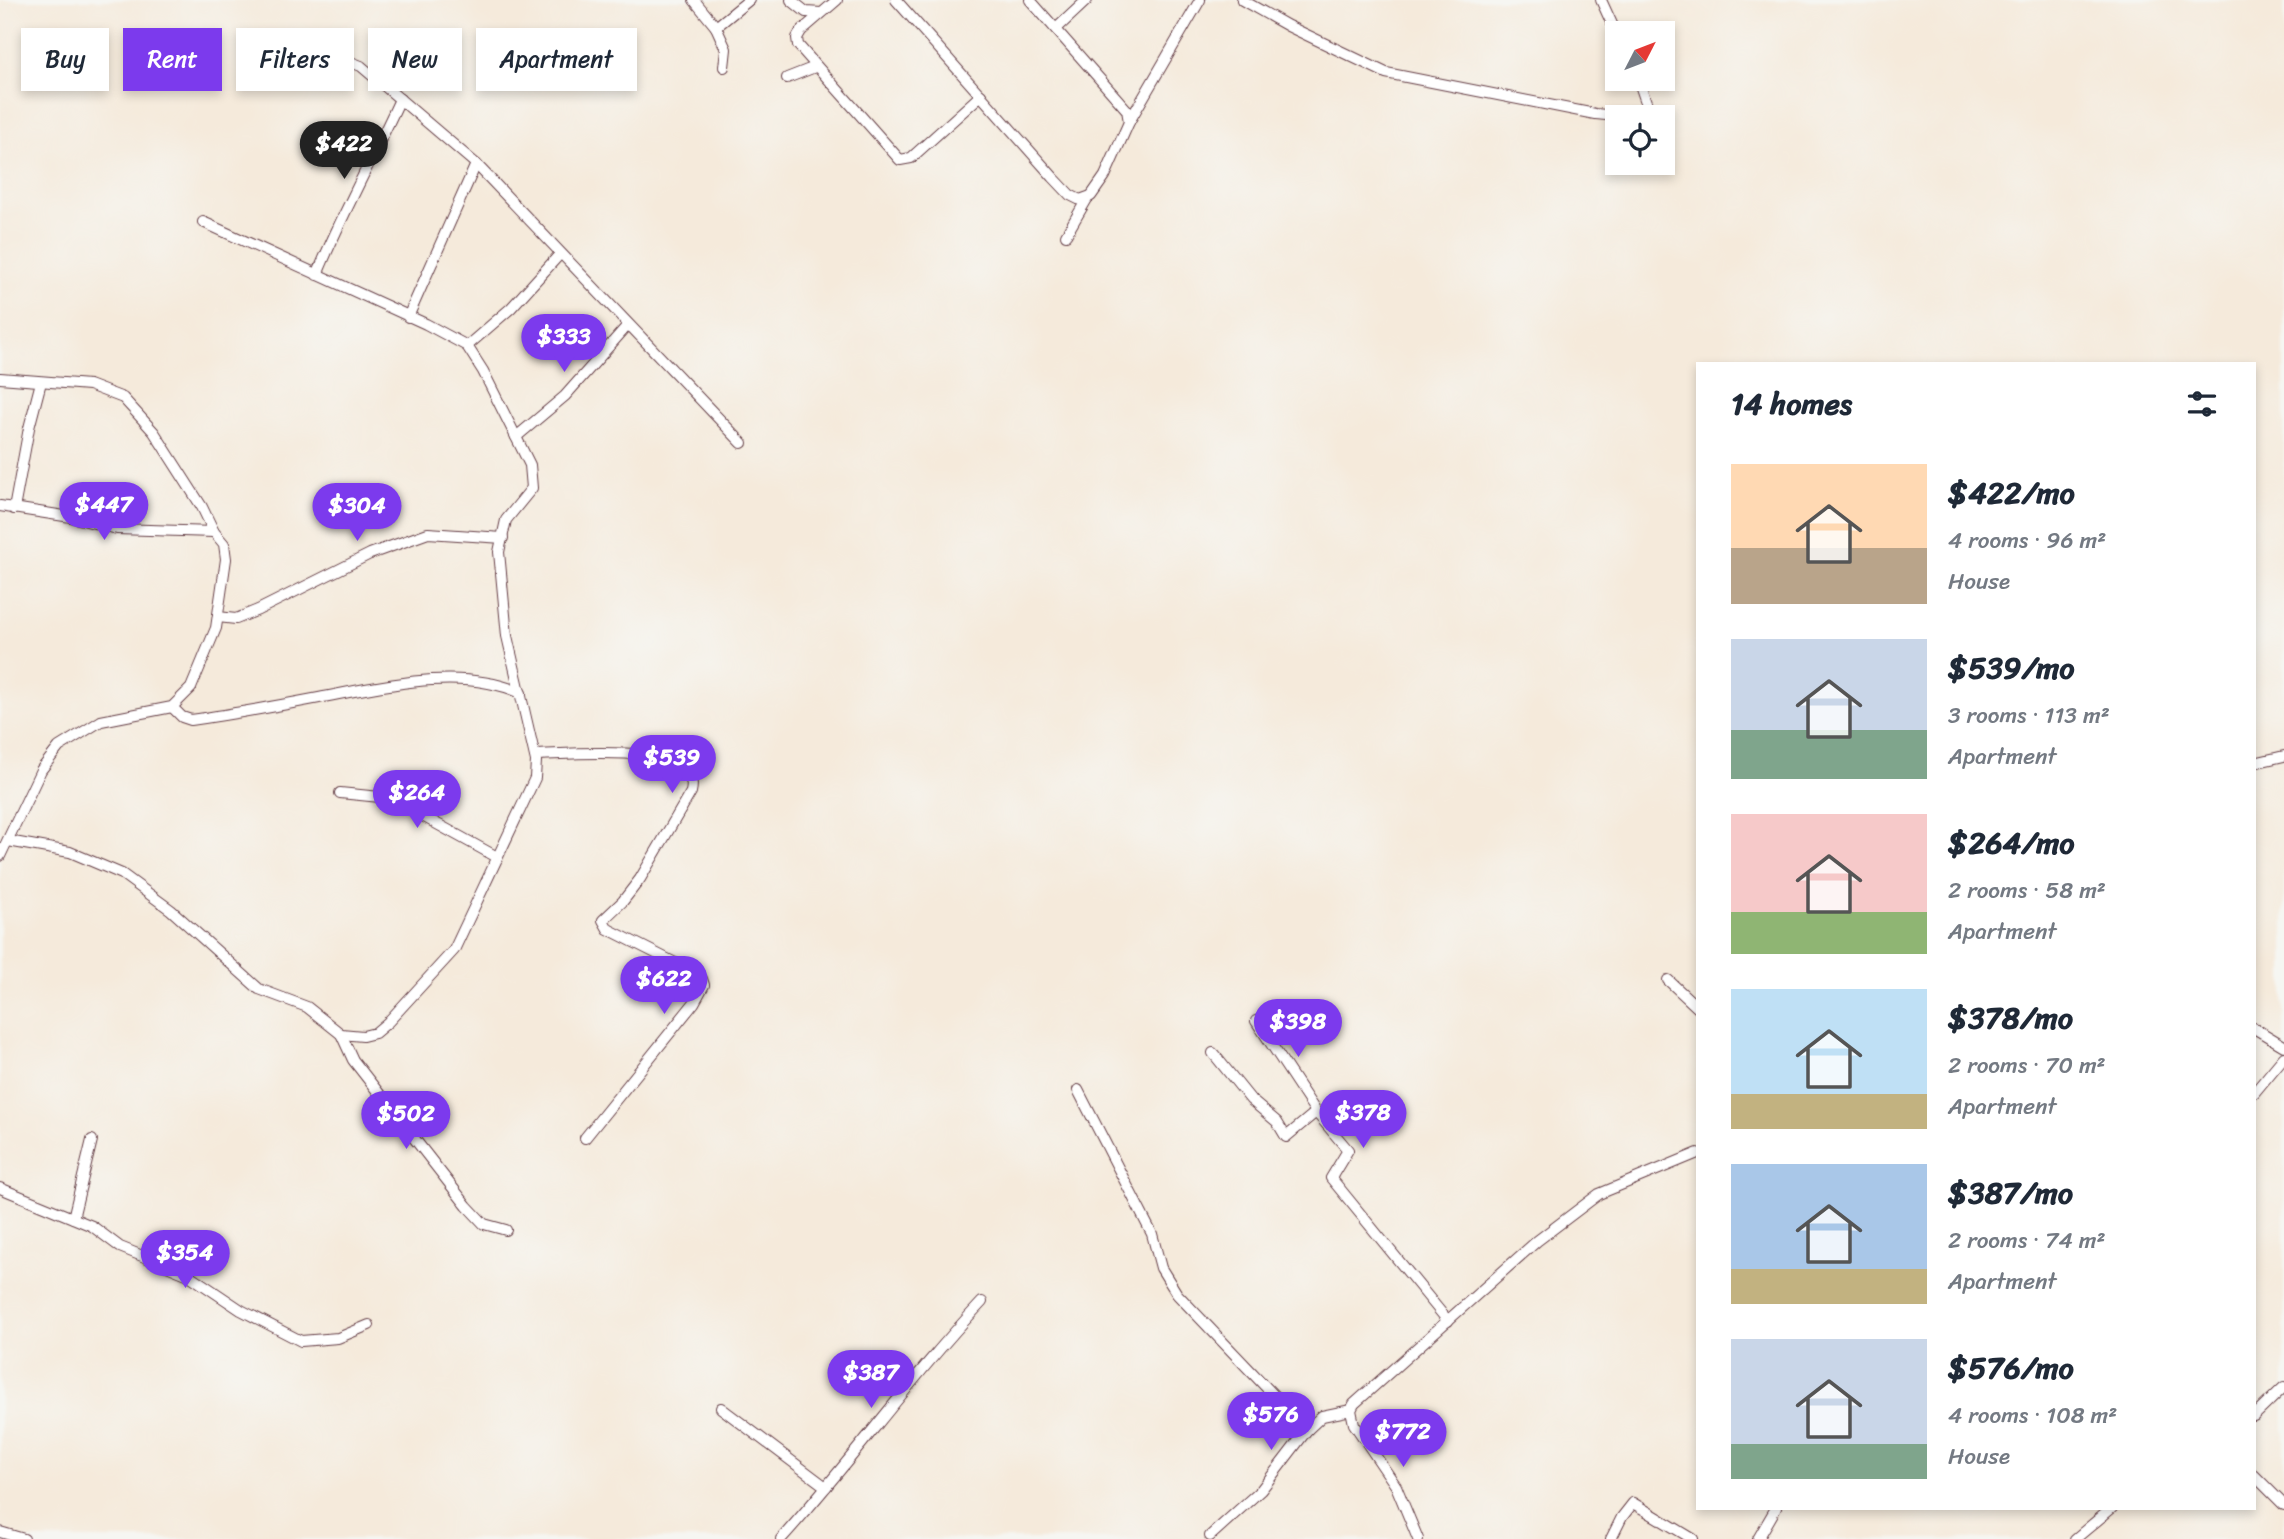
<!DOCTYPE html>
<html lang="en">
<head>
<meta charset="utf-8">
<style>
  :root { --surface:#fff; --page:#f2f2f3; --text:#1f2937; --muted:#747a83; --accent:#7c3aed }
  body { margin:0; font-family:Sriracha,sans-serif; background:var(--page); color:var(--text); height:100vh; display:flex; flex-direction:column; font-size:26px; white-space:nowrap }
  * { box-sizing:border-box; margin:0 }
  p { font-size:23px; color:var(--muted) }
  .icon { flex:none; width:38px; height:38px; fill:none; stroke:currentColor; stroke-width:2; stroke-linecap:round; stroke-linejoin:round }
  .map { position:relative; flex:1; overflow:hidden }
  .sheet { position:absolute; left:1696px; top:362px; width:560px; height:1148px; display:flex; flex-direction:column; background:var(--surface); border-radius:0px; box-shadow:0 4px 10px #0003 }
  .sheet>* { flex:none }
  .banner { position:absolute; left:21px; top:28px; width:665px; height:63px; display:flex; gap:14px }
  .needle { width:46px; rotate:48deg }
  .tools { position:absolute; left:1605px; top:21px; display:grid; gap:14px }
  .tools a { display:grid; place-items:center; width:70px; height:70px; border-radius:0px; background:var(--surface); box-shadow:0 4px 10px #0003; font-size:35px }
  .price { position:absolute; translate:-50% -60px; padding:0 16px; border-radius:24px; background:var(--accent); color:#fff; font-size:23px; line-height:46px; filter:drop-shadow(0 2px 4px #0008) }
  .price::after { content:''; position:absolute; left:50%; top:42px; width:21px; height:16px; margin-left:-10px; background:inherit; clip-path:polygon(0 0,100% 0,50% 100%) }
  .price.on { background:#222; color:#fff }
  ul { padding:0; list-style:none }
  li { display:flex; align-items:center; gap:21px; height:175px; padding:0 35px }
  li span { display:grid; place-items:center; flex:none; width:196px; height:140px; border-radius:0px; color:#555 }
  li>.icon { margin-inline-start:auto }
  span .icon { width:84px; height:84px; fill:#fffc; stroke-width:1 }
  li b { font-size:30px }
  h2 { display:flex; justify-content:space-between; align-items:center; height:84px; padding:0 35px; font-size:30px }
  .tag { padding:0 24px; border-radius:0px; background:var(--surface); box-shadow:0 4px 10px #0003; font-size:24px; line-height:63px }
  .tag.on { background:var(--accent); color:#fff }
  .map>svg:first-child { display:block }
</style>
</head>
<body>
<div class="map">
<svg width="2284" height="1539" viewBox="0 0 2284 1539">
  <rect width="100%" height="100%" fill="#f6f6f2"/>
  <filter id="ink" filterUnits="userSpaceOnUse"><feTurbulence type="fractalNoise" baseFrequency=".0143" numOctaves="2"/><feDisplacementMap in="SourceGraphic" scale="14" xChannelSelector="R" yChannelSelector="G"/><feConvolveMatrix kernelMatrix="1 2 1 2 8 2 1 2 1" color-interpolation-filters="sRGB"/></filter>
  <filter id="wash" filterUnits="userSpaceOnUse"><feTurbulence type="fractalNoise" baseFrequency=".00686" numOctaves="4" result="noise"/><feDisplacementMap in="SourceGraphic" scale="28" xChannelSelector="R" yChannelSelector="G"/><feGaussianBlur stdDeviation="1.57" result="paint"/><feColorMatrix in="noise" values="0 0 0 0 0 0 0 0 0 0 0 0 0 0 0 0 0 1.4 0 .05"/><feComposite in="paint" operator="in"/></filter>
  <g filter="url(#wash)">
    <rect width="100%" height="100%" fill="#f5eadb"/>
  </g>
  <g filter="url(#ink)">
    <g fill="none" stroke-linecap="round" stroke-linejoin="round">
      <defs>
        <g id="street">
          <path d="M694,0L716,27L749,0"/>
          <path d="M791,0L806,12L821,13"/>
          <path d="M837,0L801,31L797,38L798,45L900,160L911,158L981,95"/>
          <path d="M896,0L1053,177L1070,195L1080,200L1091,196L1105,176L1129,122L1200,0"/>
          <path d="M1030,0L1127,110L1129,122"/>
          <path d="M1242,0L1288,26L1386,73L1595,114C1612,115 1635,120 1647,105L1638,79"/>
          <path d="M1601,0L1617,35"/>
          <path d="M716,27L726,49L724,67"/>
          <path d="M1056,29L1087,0"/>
          <path d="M323,51L361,66L476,164L742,443"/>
          <path d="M787,78L815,67"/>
          <path d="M1066,235L1087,199"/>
          <path d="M317,275C342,214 373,158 400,99"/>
          <path d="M408,317L476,164"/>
          <path d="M467,346L511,308L560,254"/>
          <path d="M0,378L89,385L123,398L154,432L202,507L214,532L224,544L226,559L216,628L191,688L172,707L101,721L59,747L41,770L0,856"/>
          <path d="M516,437L565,396L627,326"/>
          <path d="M0,506L71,517L117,529L214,532"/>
          <path d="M14,509L29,428L41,382"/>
          <path d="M218,617L236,619L258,610L370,554L428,533L503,538"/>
          <path d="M172,707L182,717L191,720C234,714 277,706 319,698C382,686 461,666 521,693"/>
          <path d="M535,755C565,755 704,739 691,792L640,879L623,901L603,920L608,929L691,971L702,979L704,985L694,1003L585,1138"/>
          <path d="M2254,763L2284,756"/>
          <path d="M340,793L390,798L497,857"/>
          <path d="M8,841L70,852L122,874L171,910L259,989L307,1007L341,1034L363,1036L375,1033L388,1022L454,950L535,778L536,761L507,636L499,552L506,520L532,488L530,465L483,371L467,346L426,324L203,222"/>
          <path d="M1668,980L1698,1008"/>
          <path d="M1256,1021L1316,1112"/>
          <path d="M2254,1028L2284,1046"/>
          <path d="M341,1034L353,1060L467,1206L484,1224L506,1230"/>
          <path d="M1213,1053L1251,1100L1277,1122L1286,1137L1316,1112L1348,1150L1331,1178L1448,1321"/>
          <path d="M1078,1090L1152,1234L1161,1268L1177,1294L1307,1430"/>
          <path d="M2254,1093L2284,1057"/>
          <path d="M0,1188L92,1226L120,1247L189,1275L241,1310L301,1341L338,1338L369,1325"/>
          <path d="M73,1218L92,1140"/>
          <path d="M721,1408L826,1487"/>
          <path d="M2254,1416L2284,1387"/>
          <path d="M2254,1475L2284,1505"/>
          <path d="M0,1532L24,1539"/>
          <path d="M1210,1536L1261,1490L1307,1430L1322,1416L1351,1410"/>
          <path d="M781,1539C851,1462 911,1377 982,1302"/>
          <path d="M1418,1539L1396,1486L1354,1424L1351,1410L1354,1404L1537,1241L1599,1194L1698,1153"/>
          <path d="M1611,1539L1622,1517L1633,1503L1693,1539"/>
          <path d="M1758,1539L1776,1508"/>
          <path d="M2075,1539L2112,1508"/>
        </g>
      </defs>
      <!-- street casing -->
      <use href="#street" stroke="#643d45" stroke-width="12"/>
      <!-- street -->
      <use href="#street" stroke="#fff" stroke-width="10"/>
    </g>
  </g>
</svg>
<div class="tools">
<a><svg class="needle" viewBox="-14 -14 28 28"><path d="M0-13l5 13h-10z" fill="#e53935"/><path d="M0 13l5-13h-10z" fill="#747a83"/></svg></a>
<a><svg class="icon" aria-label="locate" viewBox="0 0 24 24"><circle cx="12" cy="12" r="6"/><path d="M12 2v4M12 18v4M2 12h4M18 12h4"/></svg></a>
</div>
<b class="price on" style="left:344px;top:181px">$422</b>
<b class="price" style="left:564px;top:374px">$333</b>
<b class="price" style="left:104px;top:542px">$447</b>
<b class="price" style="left:357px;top:543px">$304</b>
<b class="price" style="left:672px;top:795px">$539</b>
<b class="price" style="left:417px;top:830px">$264</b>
<b class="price" style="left:664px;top:1016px">$622</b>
<b class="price" style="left:1298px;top:1059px">$398</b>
<b class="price" style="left:1363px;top:1150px">$378</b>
<b class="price" style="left:406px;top:1151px">$502</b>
<b class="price" style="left:185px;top:1290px">$354</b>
<b class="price" style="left:871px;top:1410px">$387</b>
<b class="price" style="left:1271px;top:1452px">$576</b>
<b class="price" style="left:1403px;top:1469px">$772</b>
<div class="banner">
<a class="tag">Buy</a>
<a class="tag on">Rent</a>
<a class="tag">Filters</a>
<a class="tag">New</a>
<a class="tag">Apartment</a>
</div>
<section class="sheet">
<h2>14 homes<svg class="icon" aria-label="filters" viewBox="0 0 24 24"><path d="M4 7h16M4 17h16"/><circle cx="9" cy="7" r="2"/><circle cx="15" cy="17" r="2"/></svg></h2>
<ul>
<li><span style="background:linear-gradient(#ffd9b3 60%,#b9a48a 0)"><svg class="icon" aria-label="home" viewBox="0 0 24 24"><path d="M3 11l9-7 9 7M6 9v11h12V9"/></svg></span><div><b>$422/mo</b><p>4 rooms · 96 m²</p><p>House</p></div></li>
<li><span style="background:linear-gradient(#c9d6e8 65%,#7fa58c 0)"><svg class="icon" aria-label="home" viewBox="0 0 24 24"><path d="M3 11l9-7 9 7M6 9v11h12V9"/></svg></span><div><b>$539/mo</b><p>3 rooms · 113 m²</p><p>Apartment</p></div></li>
<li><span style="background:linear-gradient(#f6c9c9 70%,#8fb573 0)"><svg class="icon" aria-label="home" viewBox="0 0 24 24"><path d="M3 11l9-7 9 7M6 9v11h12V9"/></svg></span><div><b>$264/mo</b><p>2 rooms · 58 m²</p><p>Apartment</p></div></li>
<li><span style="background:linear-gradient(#bfe0f5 75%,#c2b280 0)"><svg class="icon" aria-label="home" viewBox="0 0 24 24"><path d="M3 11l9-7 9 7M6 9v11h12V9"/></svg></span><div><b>$378/mo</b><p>2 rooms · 70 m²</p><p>Apartment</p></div></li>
<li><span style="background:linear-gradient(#a9c7e8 75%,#c2b280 0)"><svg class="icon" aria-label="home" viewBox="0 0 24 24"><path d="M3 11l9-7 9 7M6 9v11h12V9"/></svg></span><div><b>$387/mo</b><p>2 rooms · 74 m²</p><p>Apartment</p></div></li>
<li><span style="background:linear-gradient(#c9d6e8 75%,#7fa58c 0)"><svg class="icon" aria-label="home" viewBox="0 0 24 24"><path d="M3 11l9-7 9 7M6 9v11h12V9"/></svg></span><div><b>$576/mo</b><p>4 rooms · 108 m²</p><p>House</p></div></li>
</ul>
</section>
</div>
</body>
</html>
